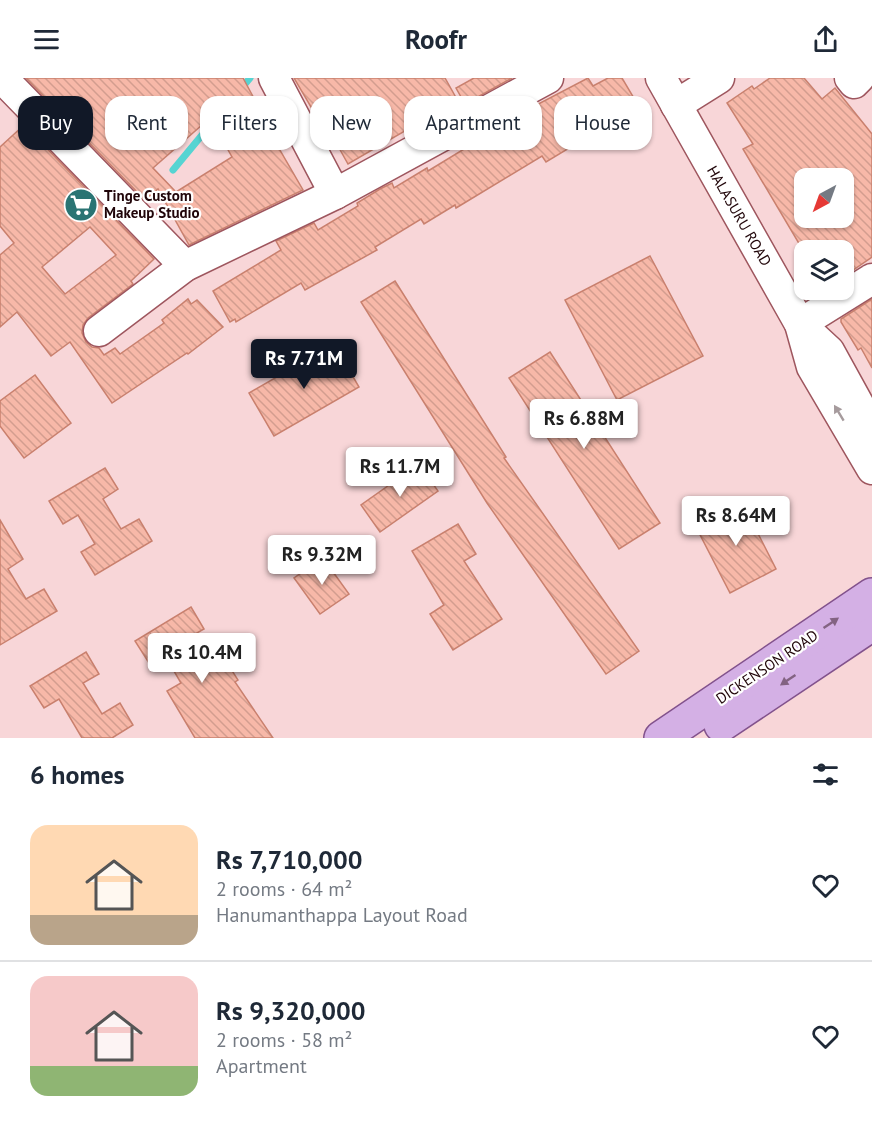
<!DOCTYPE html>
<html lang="en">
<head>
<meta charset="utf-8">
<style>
  :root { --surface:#fff; --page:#f6f6f7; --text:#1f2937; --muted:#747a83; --line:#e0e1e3; --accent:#111827 }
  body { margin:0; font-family:"PT Sans",sans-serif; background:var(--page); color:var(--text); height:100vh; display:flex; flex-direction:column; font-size:22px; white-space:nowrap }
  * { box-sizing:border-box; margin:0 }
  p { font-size:20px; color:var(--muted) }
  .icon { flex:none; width:33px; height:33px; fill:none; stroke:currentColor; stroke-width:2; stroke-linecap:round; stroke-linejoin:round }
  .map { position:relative; height:660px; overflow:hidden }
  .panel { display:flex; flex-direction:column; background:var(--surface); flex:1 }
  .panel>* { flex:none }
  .top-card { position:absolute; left:18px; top:18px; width:837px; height:54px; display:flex; gap:12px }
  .needle { width:39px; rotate:221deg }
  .fabs { position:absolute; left:794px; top:90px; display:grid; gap:12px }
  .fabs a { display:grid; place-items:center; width:60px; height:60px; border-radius:12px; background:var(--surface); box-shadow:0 2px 4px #0004; font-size:30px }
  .price { position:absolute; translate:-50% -51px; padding:0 14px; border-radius:6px; background:#fff; color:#222; font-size:20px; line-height:39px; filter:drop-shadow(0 2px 3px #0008) }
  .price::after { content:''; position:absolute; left:50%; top:36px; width:18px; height:14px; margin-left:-9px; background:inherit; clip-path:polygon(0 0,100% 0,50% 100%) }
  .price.selected { background:var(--accent); color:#fff }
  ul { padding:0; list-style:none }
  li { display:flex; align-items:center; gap:18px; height:150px; padding:0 30px }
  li+li { border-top:2px solid var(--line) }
  li span { display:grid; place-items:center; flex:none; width:168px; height:120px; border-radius:18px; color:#555 }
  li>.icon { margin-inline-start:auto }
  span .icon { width:72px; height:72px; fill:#fffc; stroke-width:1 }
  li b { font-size:26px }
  h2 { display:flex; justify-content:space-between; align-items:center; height:72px; padding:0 30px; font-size:26px }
  .pill { padding:0 21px; border-radius:18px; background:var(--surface); box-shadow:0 2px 4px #0004; font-size:21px; line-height:54px }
  .pill.selected { background:var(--accent); color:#fff }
  header { display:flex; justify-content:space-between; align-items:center; height:78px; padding:0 30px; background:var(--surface); font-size:27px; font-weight:700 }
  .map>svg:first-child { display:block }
</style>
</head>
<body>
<header><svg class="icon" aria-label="menu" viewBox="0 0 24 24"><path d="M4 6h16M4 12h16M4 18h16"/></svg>Roofr<svg class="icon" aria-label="share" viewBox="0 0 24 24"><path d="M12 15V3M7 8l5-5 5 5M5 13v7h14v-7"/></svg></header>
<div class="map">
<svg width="872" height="660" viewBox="0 0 872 660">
  <defs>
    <pattern id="building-back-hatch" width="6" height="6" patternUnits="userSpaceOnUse" patternTransform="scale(1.5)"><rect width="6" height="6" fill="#f7b8a8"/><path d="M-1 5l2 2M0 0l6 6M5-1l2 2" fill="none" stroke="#d39d8f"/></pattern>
  </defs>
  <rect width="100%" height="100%" fill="#f8d6d8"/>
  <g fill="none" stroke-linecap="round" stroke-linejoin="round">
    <!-- stream -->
    <g stroke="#56d4d2" stroke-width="7">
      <path d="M240,12L250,0"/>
      <path d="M173,92L217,39"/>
    </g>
  </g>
  <!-- building -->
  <g fill="url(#building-back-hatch)" stroke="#c9806e" stroke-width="1.5" fill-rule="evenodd">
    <path d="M26,0H243L275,59L273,60L303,112L189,167L158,111L145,122ZM210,40L232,79L176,114L153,90Z"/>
    <path d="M294,0H445L459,25L428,43L427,40L348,86L315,27L311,29Z"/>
    <path d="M474,0H512L465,26L456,10Z"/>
    <path d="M588,0L593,8L608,0H622L638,27L575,63L576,66L546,84L542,78L456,130L455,127L424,146L421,141L375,169L377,172L305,212L301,205L236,244L235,241L230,244L213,213L281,172L276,163L314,145L318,152L358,128L357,125L380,111L392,105L394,110L427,90L428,93L479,62L477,58Z"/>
    <path d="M770,0H804L822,21L835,10L872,56V179L843,199V172H813L810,167L804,171V174L743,71L753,66L727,25L752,8L754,11ZM804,100H843V140H804Z"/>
    <path d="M24,47L154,181L131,203L133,206L88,240L83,247L82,255L86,264L92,269L99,270L104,277L115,270L120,276L164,245L162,242L188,221L191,226L197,222L223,249L188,276L187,275L112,325L70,264L51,278L17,234L0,249V177L14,165L0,148V69ZM90,149L116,177L65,216L42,189Z"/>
    <path d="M650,178L703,278L617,322L565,222Z"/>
    <path d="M395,203L506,379L504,380L639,573L606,596L487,425L361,224Z"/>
    <path d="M872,221V290L861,270L858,272L841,244V241Z"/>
    <path d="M334,266L359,309L274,358L249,315Z"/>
    <path d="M550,274L660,445L619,471L509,300Z"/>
    <path d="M35,297L71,345L24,380L0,348V323Z"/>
    <path d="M419,386L438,413L380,454L361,427Z"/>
    <path d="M105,390L118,411L103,421L121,451L139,441L152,463L95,497L81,474L95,466L78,437L63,446L49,423Z"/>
    <path d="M742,424L776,491L730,515L695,447Z"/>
    <path d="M0,442L23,481L8,491L26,521L44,511L57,533L0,567Z"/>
    <path d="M458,446L476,476L464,483L502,541L453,572L430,536L444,527L412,473Z"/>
    <path d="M323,480L349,516L320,536L294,500Z"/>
    <path d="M191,529L204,551L188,560L206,591L224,580L238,602L235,604L273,660H195L167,613L181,605L164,576L149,585L135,563Z"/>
    <path d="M86,574L99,596L83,605L102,636L120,625L133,647L112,660H82L59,621L44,630L30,608Z"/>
  </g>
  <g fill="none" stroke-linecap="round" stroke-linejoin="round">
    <defs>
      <g id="minor">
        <path d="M274,0L335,116"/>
        <path d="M661,0L800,246L812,289L872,391"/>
        <path d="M850,0L854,5L859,0"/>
        <path d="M3,1L185,188"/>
        <path d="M676,27L719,0"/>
        <path d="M800,246L872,201"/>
        <path d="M802,248L829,273L872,351"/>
        <path d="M99,253L185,188L335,116L548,0"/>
      </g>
      <g id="major">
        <path d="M721,647L872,546"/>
        <path d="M661,660L872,517"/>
      </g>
    </defs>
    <!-- minor casing -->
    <use href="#minor" stroke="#9e565e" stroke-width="33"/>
    <!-- major casing -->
    <use href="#major" stroke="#82528c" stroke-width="36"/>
    <!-- minor -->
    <use href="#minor" stroke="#fff" stroke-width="30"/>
    <!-- major -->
    <use href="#major" stroke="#d4b0e5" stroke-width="33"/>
  </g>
  <!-- one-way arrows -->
  <defs><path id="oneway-solid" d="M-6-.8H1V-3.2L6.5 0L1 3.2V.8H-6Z" transform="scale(1.5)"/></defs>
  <use fill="#a69b9d" href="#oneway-solid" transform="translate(839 335) rotate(-121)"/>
  <g fill="#836382">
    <use href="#oneway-solid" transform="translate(831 545) rotate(-34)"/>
    <use href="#oneway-solid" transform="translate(788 602) rotate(146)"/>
  </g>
  <!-- icons -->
  <defs>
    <symbol id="supermarket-disc" viewBox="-11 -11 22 22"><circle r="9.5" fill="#2a7473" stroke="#fff"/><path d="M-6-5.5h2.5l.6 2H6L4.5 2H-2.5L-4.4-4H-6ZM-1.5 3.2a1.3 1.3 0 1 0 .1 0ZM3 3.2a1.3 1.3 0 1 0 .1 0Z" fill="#fff"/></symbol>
  </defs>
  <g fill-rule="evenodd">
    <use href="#supermarket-disc" x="62" y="108" width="38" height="38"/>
  </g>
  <g text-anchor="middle" stroke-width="4.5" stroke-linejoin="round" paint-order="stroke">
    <!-- poi labels -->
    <g font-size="15" font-weight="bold" fill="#200509" stroke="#fff" text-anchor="start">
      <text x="104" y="123">Tinge Custom<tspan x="104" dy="17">Makeup Studio</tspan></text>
    </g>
    <!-- street labels -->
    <g font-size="15" fill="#200509" stroke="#fff">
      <text transform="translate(739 138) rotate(60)" y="5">HALASURU ROAD</text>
      <text transform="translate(767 589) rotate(-34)" y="5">DICKENSON ROAD</text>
    </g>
  </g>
</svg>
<div class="fabs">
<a><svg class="needle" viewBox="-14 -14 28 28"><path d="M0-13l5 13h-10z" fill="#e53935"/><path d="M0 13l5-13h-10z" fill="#747a83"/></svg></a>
<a><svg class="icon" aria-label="layers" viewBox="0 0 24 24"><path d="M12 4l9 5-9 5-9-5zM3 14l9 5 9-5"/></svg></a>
</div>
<b class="price selected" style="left:304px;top:312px">Rs 7.71M</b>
<b class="price" style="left:584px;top:372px">Rs 6.88M</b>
<b class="price" style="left:400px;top:420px">Rs 11.7M</b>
<b class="price" style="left:736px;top:469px">Rs 8.64M</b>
<b class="price" style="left:322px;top:508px">Rs 9.32M</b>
<b class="price" style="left:202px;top:606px">Rs 10.4M</b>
<div class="top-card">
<a class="pill selected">Buy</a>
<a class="pill">Rent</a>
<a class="pill">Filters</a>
<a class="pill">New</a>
<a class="pill">Apartment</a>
<a class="pill">House</a>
</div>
</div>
<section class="panel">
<h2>6 homes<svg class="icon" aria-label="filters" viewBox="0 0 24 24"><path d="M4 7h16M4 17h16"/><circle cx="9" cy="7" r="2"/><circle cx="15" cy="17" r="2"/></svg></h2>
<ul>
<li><span style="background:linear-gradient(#ffd9b3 75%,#b9a48a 0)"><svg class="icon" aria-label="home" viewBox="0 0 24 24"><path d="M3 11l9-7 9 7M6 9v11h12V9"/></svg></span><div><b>Rs 7,710,000</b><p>2 rooms · 64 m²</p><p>Hanumanthappa Layout Road</p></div><svg class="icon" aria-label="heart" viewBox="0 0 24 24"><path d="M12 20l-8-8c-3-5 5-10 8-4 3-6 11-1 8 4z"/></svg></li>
<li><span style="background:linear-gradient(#f6c9c9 75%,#8fb573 0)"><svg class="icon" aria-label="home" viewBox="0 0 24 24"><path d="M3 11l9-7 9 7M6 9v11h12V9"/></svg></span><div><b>Rs 9,320,000</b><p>2 rooms · 58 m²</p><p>Apartment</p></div><svg class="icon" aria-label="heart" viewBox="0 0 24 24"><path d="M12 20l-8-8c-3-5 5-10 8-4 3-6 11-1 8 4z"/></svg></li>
</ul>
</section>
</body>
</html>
